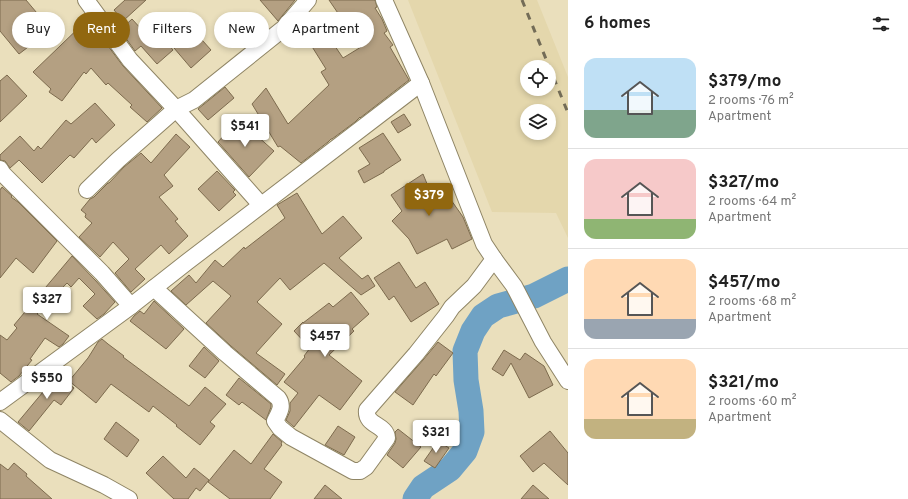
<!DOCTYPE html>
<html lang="en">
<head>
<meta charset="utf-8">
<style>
  :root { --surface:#fff; --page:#f2f2f2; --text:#222; --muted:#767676; --line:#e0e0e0; --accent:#91670f }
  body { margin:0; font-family:Overpass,sans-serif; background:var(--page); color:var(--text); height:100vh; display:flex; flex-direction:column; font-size:15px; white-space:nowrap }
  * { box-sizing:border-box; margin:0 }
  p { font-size:13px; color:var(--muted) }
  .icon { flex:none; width:22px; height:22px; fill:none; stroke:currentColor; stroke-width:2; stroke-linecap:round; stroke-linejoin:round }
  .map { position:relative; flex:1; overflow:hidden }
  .side { display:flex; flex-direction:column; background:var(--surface); width:340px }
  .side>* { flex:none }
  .banner { position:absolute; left:12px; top:12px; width:380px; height:36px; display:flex; gap:8px }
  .buttons { position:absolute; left:520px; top:60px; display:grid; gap:8px }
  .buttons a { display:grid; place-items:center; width:36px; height:36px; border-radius:50%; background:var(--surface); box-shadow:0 2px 6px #0003; font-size:20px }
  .price { position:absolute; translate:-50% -34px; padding:0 9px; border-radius:4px; background:#fff; color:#222; font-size:13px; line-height:26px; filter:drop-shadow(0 1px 2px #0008) }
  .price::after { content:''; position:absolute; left:50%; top:24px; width:12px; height:9px; margin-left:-6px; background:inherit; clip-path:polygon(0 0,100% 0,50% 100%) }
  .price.current { background:var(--accent); color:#fff }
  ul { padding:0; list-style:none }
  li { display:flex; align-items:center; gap:12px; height:100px; padding:0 16px }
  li+li { border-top:1px solid var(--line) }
  li span { display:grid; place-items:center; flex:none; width:112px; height:80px; border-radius:12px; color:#555 }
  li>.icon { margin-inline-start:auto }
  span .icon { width:48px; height:48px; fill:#fffc; stroke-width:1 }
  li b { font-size:17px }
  h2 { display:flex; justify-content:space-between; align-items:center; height:48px; padding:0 16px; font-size:17px }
  .tag { padding:0 14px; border-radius:18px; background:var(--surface); box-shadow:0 2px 6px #0003; font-size:14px; line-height:36px }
  .tag.current { background:var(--accent); color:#fff }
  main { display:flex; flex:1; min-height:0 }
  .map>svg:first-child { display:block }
</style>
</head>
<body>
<main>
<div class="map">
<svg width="568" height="499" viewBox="0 0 568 499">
  <rect width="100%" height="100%" fill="#eadfbc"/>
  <!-- built -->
  <path fill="#e4d7ac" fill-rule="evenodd" d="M408,0H537L568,77V238L556,213L492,212ZM527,67H549V89H527ZM527,111H549V133H527Z"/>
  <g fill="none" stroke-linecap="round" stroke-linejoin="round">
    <!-- river -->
    <path stroke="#6fa2c4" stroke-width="25" d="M415,499L423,487L450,469L465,451L472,432L471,411L466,380L465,351L473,331L483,316L498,306L534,296L568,279"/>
  </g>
  <!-- building -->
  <g fill="#b4a082" stroke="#7d6b4e">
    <path d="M0,0H26L42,19L24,34L32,44L19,54L0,31Z"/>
    <path d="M125,0H146L123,21L114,10Z"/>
    <path d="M260,0H295L278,21Z"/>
    <path d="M329,0H375L377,7L375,8L382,19L387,31L384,33L393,45L390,47L409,80L360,118V117L355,122L332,139H331L328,142L301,163L280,146L278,147L252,104L266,88L288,124L329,85L321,72L326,69L306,37L322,27L343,58L361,47Z"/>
    <path d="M88,19L123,66L162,108L147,122L130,107L132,105L108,83L106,85L91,68L86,74L84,72L62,101L49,92L51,89L33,72Z"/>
    <path d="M132,19L153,42L161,35L173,50L157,64L141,46L135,51L120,30Z"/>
    <path d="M194,31L211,50L191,68L174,48Z"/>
    <path d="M7,75L27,96L0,122V81Z"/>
    <path d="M225,87L234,98L208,120L198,109Z"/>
    <path d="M95,103L115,125L96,143L92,138L74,158L70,155L42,183L19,160L10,168L5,161L0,160V155L20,136L34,151L38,146L41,149L66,120L71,124Z"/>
    <path d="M404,114L411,125L398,133L391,122Z"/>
    <path d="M238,119L274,151L249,177L218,142Z"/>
    <path d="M383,133L401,160L384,171V172L364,183L358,171L370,164L359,148Z"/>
    <path d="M176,134L190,147L164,175L173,186L159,197L178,219L175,221L188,236L169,254L161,245L135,269L145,279L131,292L115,273L129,259L113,242L100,257L79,237L92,223L85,217L86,214L81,210L90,199L94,197L108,183H109L124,167L141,153L151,163Z"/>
    <path d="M217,171L235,190L233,192L236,195L219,211L198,189Z"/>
    <path d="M423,174L432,196L444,190L463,217L472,239L452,249L447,239L417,254L409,239L392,221L402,211L391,195Z"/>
    <path d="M2,187L12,196L11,197L18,202L57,241L33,273L16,258L0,278V189H1Z"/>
    <path d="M297,193L322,234L343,216L362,238L339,258L362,279L368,275L375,286L361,295L324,263L290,290L280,278L257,302L282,324L256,353L285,374L277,385L231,346L206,323L231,296L213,281L186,305L171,291L189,275L196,283L215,260L223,267L244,247L245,249L285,218L277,205Z"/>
    <path d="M72,256L95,280L115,302L104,314L97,319L83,306L95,294L79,278L71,287L67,283L37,314L69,336L63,344L59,347L45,338L30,359L32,360L19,376L11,382L0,373V335L7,340L17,328L14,325Z"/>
    <path d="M399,262L416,288L425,282L439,304L411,322L394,296L389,300L374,278Z"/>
    <path d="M351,292L369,314L352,329L354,331L329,355L362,381L340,410L319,395L294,427L286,420L290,411V403L298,393L284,382L305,357L304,356L310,348L294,331L303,322V323L329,303L333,307Z"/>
    <path d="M154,301L184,329L166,349L130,321L134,316L140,311L144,314Z"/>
    <path d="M102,339L108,344L124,356L123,357L189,406L205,387L226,404L210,422L215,426L200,445L176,426L177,425L153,406L149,412L111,384L96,403L69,381L88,358L98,342Z"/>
    <path d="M438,342L453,353L436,376L434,374L413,405L395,392L423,360Z"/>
    <path d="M204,347L219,361L205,378L189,366Z"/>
    <path d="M504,350L520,360L525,353L544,366L553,385L529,398L511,363L503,376L492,369Z"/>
    <path d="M55,373L74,388L61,405L54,400L29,431L18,422L43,392L41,390L52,376Z"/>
    <path d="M239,378L271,404V407L266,420L242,402L239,405L226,395Z"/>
    <path d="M116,422L139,440L127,457L104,439Z"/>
    <path d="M338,426L355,437L344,455L325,445Z"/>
    <path d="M398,429L421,447L403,468L387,455L395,443L396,439L395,432Z"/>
    <path d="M550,431L568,453V485L544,463L533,472L520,456Z"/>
    <path d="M273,434L282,442L281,444L282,445L264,469L282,482L270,499H230L208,482L234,450L251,464Z"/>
    <path d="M438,441L449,448L435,468L424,461Z"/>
    <path d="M163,456L186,478L194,468L209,480L200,491L196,488L188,499H174L146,473Z"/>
    <path d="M14,463L27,474L26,476L52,499H0V464L8,470Z"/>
    <path d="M325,485L342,499H314Z"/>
    <path d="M533,485L549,499H521Z"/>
  </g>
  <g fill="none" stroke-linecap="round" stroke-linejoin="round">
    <defs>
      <g id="street">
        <path d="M86,0L130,60L176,109L261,205"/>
        <path d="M384,0L421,83L484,244L494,259L514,286L543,342L568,381"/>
        <path d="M0,169L3,174L102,273L131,306"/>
        <path d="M87,190L118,160L176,109L194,100L284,28L308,0"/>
        <path d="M154,288L225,353L278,398C284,406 279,413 275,421L280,428L291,437L353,471H360L366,467L387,438C386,424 365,426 367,410L416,354L446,316L452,307L474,286L494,259"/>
        <path d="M0,402L131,306L187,262L421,83"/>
        <path d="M0,420L50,460L104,485L129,499"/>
      </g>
    </defs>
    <!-- street casing -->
    <use href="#street" stroke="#8f8565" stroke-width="18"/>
    <!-- street -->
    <use href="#street" stroke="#fff" stroke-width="16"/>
    <!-- rail -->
    <path stroke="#736c57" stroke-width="3" stroke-dasharray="7 7" stroke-linecap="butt" d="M522,0L568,113"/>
  </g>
</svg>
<div class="buttons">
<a><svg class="icon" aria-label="locate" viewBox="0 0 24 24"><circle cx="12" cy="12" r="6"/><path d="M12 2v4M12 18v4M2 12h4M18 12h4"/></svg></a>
<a><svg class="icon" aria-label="layers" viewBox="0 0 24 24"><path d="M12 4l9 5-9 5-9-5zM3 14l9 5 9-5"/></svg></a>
</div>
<b class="price" style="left:245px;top:148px">$541</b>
<b class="price current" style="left:429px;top:217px">$379</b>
<b class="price" style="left:47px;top:321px">$327</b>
<b class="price" style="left:325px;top:358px">$457</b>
<b class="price" style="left:47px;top:400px">$550</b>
<b class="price" style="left:436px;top:454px">$321</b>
<div class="banner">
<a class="tag">Buy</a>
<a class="tag current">Rent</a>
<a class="tag">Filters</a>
<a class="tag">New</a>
<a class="tag">Apartment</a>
</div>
</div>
<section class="side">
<h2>6 homes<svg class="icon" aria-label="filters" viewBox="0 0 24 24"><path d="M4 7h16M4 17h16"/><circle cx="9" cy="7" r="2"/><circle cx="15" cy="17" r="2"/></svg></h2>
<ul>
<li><span style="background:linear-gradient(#bfe0f5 65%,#7fa58c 0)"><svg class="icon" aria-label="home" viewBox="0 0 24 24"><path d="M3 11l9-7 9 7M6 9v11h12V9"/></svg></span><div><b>$379/mo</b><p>2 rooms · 76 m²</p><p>Apartment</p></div></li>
<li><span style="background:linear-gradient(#f6c9c9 75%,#8fb573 0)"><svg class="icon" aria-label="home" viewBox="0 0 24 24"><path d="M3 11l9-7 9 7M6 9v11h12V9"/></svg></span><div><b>$327/mo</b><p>2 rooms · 64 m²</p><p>Apartment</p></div></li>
<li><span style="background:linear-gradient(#ffd9b3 75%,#9aa5b1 0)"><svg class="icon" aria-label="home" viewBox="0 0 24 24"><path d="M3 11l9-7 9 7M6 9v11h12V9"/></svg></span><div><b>$457/mo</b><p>2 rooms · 68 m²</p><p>Apartment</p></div></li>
<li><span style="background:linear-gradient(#ffd9b3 75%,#c2b280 0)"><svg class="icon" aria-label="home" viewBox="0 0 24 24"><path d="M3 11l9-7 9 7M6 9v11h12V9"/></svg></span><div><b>$321/mo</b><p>2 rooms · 60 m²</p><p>Apartment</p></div></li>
</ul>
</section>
</main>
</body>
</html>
